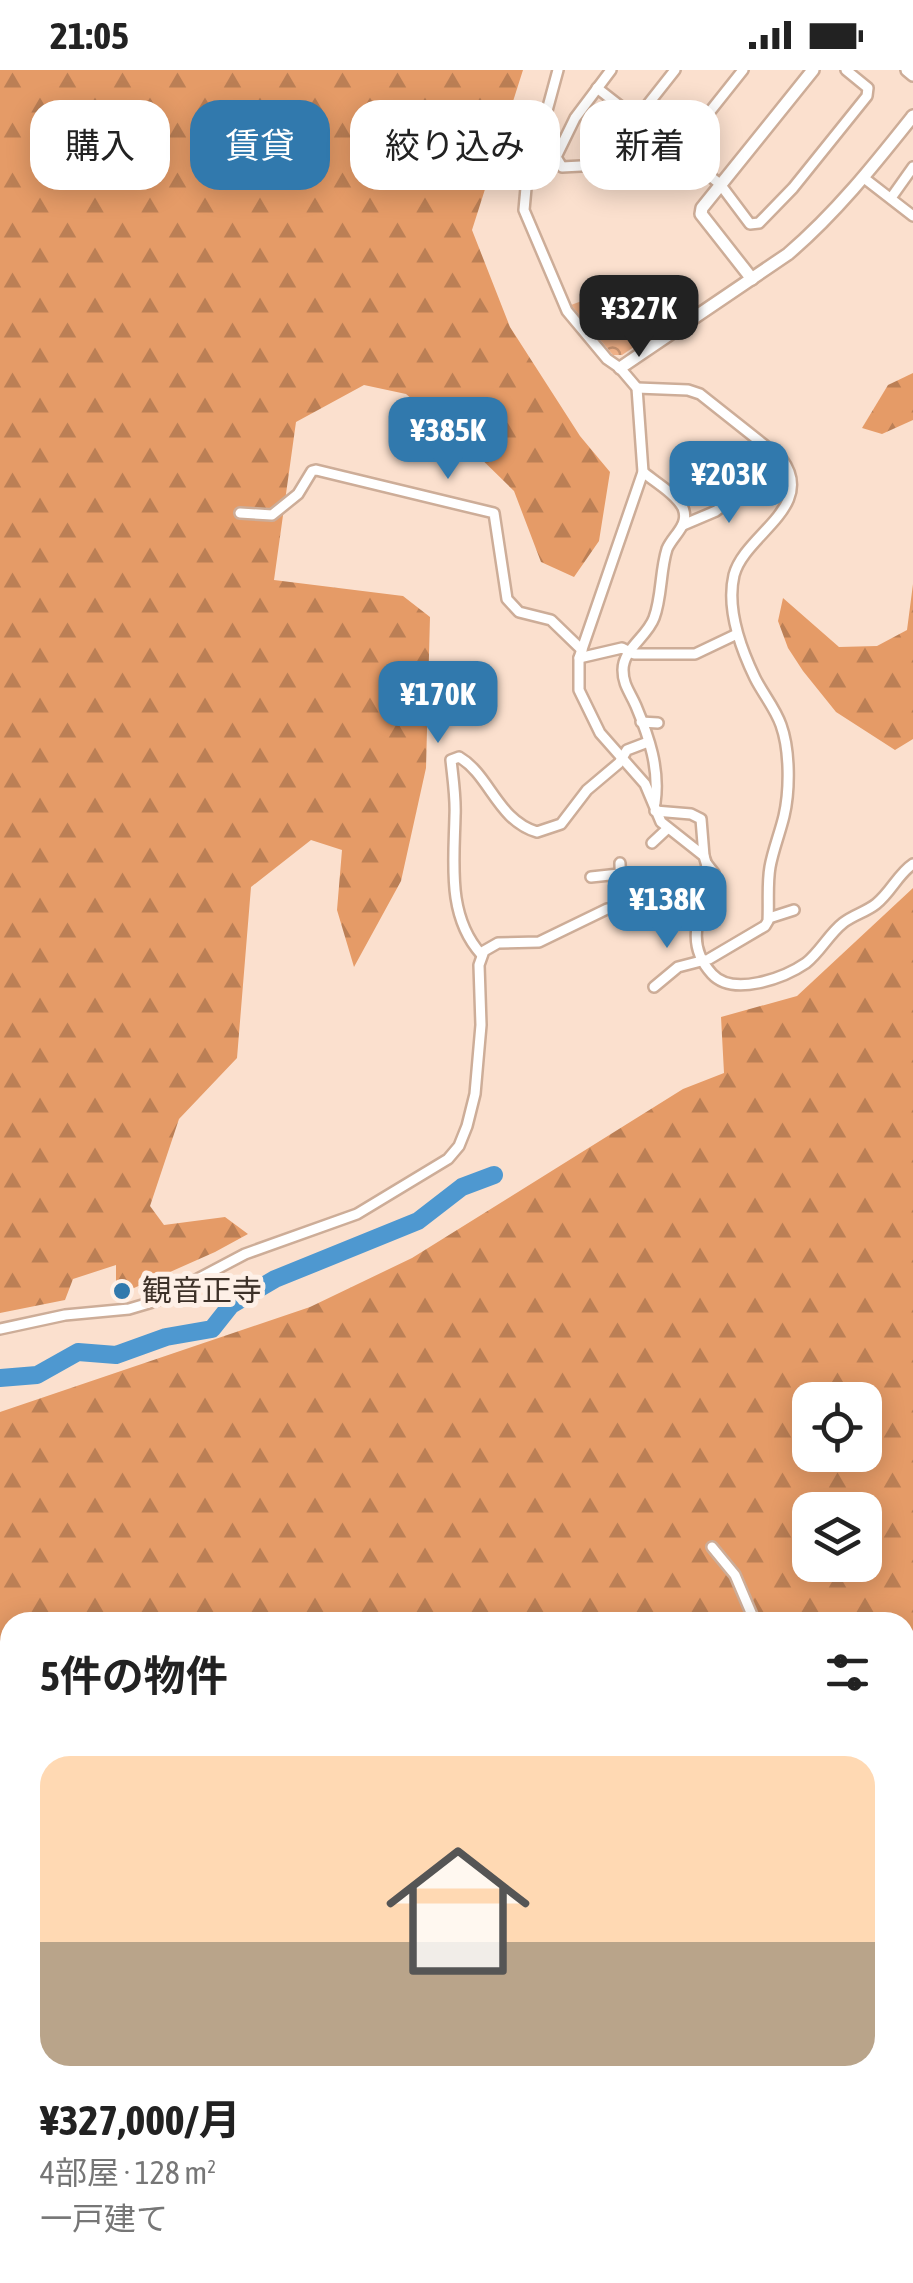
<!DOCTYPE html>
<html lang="ja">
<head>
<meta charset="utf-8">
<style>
  :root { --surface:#fff; --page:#f2f2f2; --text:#222; --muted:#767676; --line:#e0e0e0; --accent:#3179ad }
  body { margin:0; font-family:"Asap Condensed","Noto Sans JP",sans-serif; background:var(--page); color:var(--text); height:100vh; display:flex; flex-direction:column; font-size:38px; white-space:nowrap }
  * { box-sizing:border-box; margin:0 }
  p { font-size:32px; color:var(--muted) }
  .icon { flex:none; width:55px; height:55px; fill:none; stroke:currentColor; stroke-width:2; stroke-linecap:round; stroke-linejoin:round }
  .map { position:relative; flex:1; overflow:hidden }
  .sheet { position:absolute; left:0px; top:1542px; width:915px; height:672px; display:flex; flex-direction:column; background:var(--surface); border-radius:30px 30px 0 0; box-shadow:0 5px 25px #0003 }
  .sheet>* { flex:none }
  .top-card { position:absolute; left:30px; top:30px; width:855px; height:90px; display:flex; gap:20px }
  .controls { position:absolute; left:792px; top:1312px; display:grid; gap:20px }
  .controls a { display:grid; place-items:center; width:90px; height:90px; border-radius:20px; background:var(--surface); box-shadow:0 5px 25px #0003; font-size:50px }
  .price { position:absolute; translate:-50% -85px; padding:0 22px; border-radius:20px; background:var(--accent); color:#fff; font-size:32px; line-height:65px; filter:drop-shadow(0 2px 5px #0008) }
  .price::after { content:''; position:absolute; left:50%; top:60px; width:30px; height:22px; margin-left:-15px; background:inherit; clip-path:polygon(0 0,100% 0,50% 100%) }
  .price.on { background:#222; color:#fff }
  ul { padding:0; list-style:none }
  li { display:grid; align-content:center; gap:20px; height:530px; padding:0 40px }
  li+li { border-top:2px solid var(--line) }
  li span { display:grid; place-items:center; height:310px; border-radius:30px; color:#555 }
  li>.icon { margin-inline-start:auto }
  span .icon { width:180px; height:180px; fill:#fffc; stroke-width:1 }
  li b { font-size:42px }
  h2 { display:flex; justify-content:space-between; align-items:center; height:120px; padding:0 40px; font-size:42px }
  .tag { padding:0 35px; border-radius:30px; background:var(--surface); box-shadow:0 5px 25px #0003; font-size:35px; line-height:90px }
  .tag.on { background:var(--accent); color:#fff }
  .status { display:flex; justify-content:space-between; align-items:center; height:70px; padding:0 50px; background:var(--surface); direction:ltr }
  .status svg { height:28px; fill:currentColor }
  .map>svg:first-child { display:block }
</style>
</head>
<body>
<div class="status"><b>21:05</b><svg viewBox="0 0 49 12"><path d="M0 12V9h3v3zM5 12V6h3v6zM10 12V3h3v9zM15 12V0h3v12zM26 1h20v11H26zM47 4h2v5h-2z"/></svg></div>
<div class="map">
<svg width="913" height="2213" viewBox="0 0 913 2213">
  <defs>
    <pattern id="forest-firs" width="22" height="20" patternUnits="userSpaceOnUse" patternTransform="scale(2.5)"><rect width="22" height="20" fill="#e59b67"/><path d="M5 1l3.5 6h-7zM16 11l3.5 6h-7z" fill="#bb7f55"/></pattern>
    <pattern id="park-crowns" width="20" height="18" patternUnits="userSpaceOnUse" patternTransform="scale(2.5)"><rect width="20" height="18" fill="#f0b188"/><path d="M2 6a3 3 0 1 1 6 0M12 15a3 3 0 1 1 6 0" fill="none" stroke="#c4916f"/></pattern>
  </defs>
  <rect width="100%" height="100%" fill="#fbe0ce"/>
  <!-- forest -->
  <g fill="url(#forest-firs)" fill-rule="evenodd">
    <path d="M0,0H523L472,160L510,257L580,366L610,402L599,471L574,507L541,492L514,421L467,375L406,324L364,315L296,352L274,510L403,526L430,547L426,698L401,811L354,897L337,840L342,780L311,770L251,817L237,988L179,1049L150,1136L164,1155L225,1147L248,1164L215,1182L116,1226V1195L73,1209L65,1230L0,1243Z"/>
    <path d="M913,303V350L882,364L862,358L888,315Z"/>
    <path d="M913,514V669L895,680L836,642L803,601L788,578L778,551L783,528L839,577L877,576L907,560Z"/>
    <path d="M913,818V1636L905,1634V1552H10V2135L0,2115V1342L310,1237L412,1188L683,1019L724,1003L721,947L797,926ZM810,1330H865V1385H810ZM810,1440H865V1495H810Z"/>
    <path d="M45,2205H230L181,2213H50Z"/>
  </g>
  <!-- park -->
  <path fill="url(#park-crowns)" d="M595,226L682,245L622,285H613L571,235Z"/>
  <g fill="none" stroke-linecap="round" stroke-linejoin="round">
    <!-- river -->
    <path stroke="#4e98d0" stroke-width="18" d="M0,1308L37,1305L78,1282L116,1285L166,1267L212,1259L231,1235L275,1209L418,1151L462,1117L494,1105"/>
    <defs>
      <g id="minor">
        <path d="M611,0L575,48L556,87L562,97L600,95L675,0"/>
        <path d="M597,18L720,114L750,154L759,153L793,118L867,26L868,18L846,0"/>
        <path d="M677,83L743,0"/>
        <path d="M864,108L913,146"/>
        <path d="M891,128L913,97"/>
        <path d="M637,318L688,320L700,324L782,389C817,437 745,464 734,505C726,539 740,577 755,608C763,624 775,638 781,655C790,680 790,720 784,746C780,763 773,780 770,797C767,814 769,833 768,851L765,856L709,889L678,897L654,917"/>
        <path d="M643,402C655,412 676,424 683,438C690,455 673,465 667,479C660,501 662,527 654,548C647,567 623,579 623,600C623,615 630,622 636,636C649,667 660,699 655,733"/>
        <path d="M240,443L272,445L298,424L312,401L316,400L494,443L507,529L519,542L551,550L582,580"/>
        <path d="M683,455L716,441L756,410"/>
        <path d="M579,588L622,578L634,584H695L737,564"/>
        <path d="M641,652L658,653"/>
        <path d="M655,741L691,744L701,749L704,786"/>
        <path d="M652,773L667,759"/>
        <path d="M620,793L621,837"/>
        <path d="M707,794L714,803C702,841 682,871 712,904C733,927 784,908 806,893C820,882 829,864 843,853C853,845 866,842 876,834C891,822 898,804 913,794"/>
        <path d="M591,807L619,804"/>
        <path d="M651,821L655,839"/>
        <path d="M769,848L794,840"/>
        <path d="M481,884C447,846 454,794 455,746C456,728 453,709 451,690L459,687C490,705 497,750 537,762L561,754L587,720L619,693L627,680L648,672"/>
        <path d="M0,1259L65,1245L129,1239L156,1231L245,1184L357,1144L448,1089L459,1076L467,1056L475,1024L481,955L479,895L484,881L498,873L539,872L607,839L686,835C704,824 712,806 704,786L661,752L645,714L600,663L579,620V588L643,402L637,318L620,298L607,289L567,241L524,140L526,118L558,0"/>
        <path d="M712,1477L735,1505L755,1552"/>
        <path d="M905,1796L913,1802"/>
        <path d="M905,1884L913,1880"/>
        <path d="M905,2025L913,2039"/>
        <path d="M0,2139L10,2162"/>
        <path d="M33,2205L39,2213"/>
        <path d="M780,2205L785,2213"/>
        <path d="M476,2213L482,2205"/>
      </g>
      <g id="tertiary">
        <path d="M907,0L913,5"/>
        <path d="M752,209L701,144L702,138L813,0"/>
        <path d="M620,298L788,184C836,143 874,95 913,46"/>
      </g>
      <g id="secondary">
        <path d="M905,2191L913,2186"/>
        <path d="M876,2213L887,2205"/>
      </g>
    </defs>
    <!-- minor casing -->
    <use href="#minor" stroke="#cdad98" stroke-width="14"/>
    <!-- tertiary casing -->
    <use href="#tertiary" stroke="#cdad98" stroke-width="16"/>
    <!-- secondary casing -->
    <use href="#secondary" stroke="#cdad98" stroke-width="18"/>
    <!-- minor -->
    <use href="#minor" stroke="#fff" stroke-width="9"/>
    <!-- tertiary -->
    <use href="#tertiary" stroke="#fff" stroke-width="11"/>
    <!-- secondary -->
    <use href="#secondary" stroke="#fff" stroke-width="12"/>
  </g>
  <!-- markers -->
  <circle fill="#3179ad" stroke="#fef0e7" stroke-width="4" cx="122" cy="1221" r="10"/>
  <g text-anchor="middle" stroke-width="10" stroke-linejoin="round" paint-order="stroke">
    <!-- poi labels -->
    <g font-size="30" fill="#3d3128" stroke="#fef0e7" text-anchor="start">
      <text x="142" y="1231">観音正寺</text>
    </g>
  </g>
</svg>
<div class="controls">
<a><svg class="icon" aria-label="locate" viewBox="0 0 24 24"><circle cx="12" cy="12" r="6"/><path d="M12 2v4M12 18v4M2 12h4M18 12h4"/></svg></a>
<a><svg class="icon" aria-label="layers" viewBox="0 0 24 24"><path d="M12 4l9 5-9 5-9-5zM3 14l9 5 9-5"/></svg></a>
</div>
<b class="price on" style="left:639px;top:290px">¥327K</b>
<b class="price" style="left:448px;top:412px">¥385K</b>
<b class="price" style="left:729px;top:456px">¥203K</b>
<b class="price" style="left:438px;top:676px">¥170K</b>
<b class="price" style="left:667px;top:881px">¥138K</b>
<div class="top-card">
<a class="tag">購入</a>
<a class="tag on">賃貸</a>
<a class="tag">絞り込み</a>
<a class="tag">新着</a>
</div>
<section class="sheet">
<h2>5件の物件<svg class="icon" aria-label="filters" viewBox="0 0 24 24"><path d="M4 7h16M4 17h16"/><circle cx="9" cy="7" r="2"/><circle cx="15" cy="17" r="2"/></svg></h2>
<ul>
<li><span style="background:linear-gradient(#ffd9b3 60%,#b9a48a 0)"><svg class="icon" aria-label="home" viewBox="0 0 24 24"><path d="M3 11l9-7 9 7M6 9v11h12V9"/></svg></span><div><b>¥327,000/月</b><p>4部屋 · 128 m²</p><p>一戸建て</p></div></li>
</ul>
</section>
</div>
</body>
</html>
